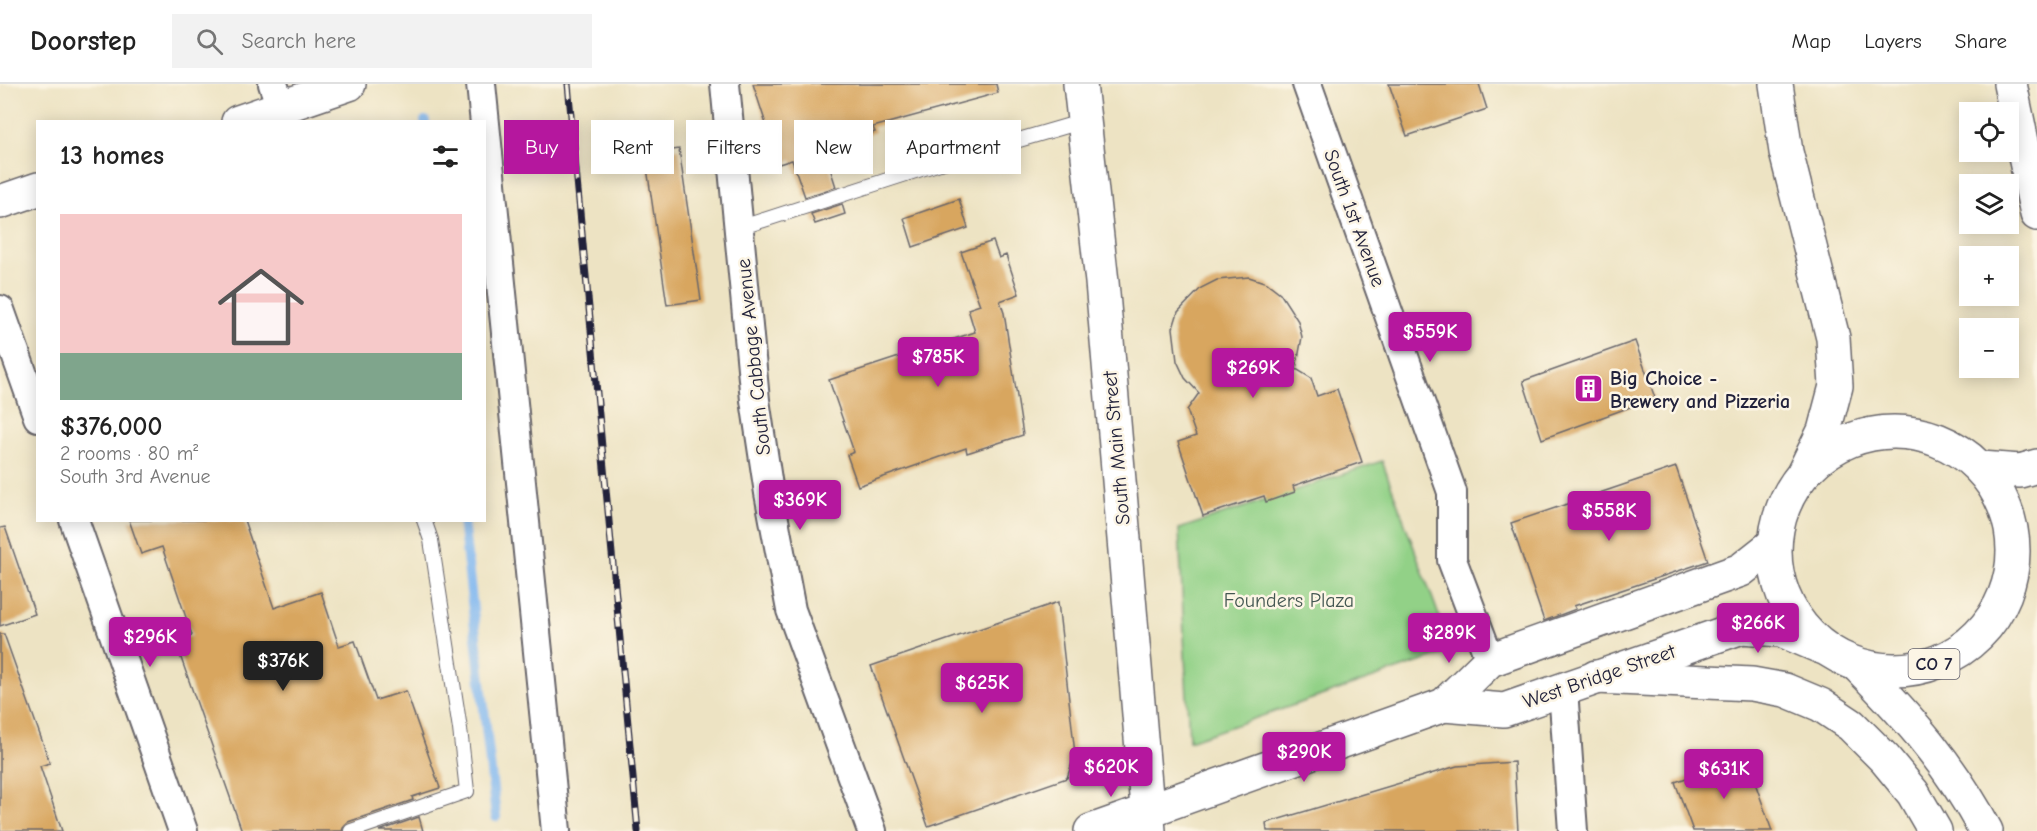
<!DOCTYPE html>
<html lang="en">
<head>
<meta charset="utf-8">
<style>
  :root { --surface:#fff; --page:#f2f2f2; --text:#222; --muted:#767676; --line:#e0e0e0; --accent:#b5179e }
  body { margin:0; font-family:"Comic Neue",sans-serif; background:var(--page); color:var(--text); height:100vh; display:flex; flex-direction:column; font-size:22px; white-space:nowrap }
  * { box-sizing:border-box; margin:0 }
  p { font-size:20px; color:var(--muted) }
  .icon { flex:none; width:33px; height:33px; fill:none; stroke:currentColor; stroke-width:2; stroke-linecap:round; stroke-linejoin:round }
  .map { position:relative; flex:1; overflow:hidden }
  .panel { position:absolute; left:36px; top:36px; width:450px; height:402px; display:flex; flex-direction:column; background:var(--surface); border-radius:0px; box-shadow:0 3px 15px #0003 }
  .panel>* { flex:none }
  .top-card { position:absolute; left:504px; top:36px; width:570px; height:54px; display:flex; gap:12px }
  .controls { position:absolute; left:1959px; top:18px; display:grid; gap:12px }
  .controls a { display:grid; place-items:center; width:60px; height:60px; border-radius:0px; background:var(--surface); box-shadow:0 3px 15px #0003; font-size:30px }
  .price { position:absolute; translate:-50% -51px; padding:0 14px; border-radius:6px; background:var(--accent); color:#fff; font-size:20px; line-height:39px; filter:drop-shadow(0 2px 3px #0008) }
  .price::after { content:''; position:absolute; left:50%; top:36px; width:18px; height:14px; margin-left:-9px; background:inherit; clip-path:polygon(0 0,100% 0,50% 100%) }
  .price.selected { background:#222; color:#fff }
  ul { padding:0; list-style:none }
  li { display:grid; align-content:center; gap:12px; height:318px; padding:0 24px }
  li+li { border-top:2px solid var(--line) }
  li span { display:grid; place-items:center; height:186px; border-radius:0px; color:#555 }
  li>.icon { margin-inline-start:auto }
  span .icon { width:108px; height:108px; fill:#fffc; stroke-width:1 }
  li b { font-size:26px }
  h2 { display:flex; justify-content:space-between; align-items:center; height:72px; padding:0 24px; font-size:26px }
  .chip { padding:0 21px; border-radius:0px; background:var(--surface); box-shadow:0 3px 15px #0003; font-size:21px; line-height:54px }
  .chip.selected { background:var(--accent); color:#fff }
  header { display:flex; align-items:center; gap:36px; box-sizing:border-box; height:84px; padding:0 30px; background:var(--surface); border-bottom:2px solid var(--line) }
  header strong { font-size:28px }
  nav { display:flex; gap:33px; margin-inline-start:auto; font-size:21px }
  .search { width:420px; height:54px; background:var(--page); display:flex; align-items:center; gap:15px; box-sizing:border-box; padding:0 21px; border-radius:0px; color:var(--muted); font-size:22px }
  .map>svg:first-child { display:block }
</style>
</head>
<body>
<header>
<strong>Doorstep</strong>
<div class="search"><svg class="icon" aria-label="search" viewBox="0 0 24 24"><circle cx="10" cy="10" r="6"/><path d="M15 15l6 6"/></svg>Search here</div>
<nav><a>Map</a><a>Layers</a><a>Share</a></nav>
</header>
<div class="map">
<svg width="2037" height="747" viewBox="0 0 2037 747">
  <rect width="100%" height="100%" fill="#fcf5e5"/>
  <filter id="ink" filterUnits="userSpaceOnUse"><feTurbulence type="fractalNoise" baseFrequency=".0167" numOctaves="2"/><feDisplacementMap in="SourceGraphic" scale="12" xChannelSelector="R" yChannelSelector="G"/><feConvolveMatrix kernelMatrix="1 2 1 2 8 2 1 2 1" color-interpolation-filters="sRGB"/></filter>
  <filter id="wash" filterUnits="userSpaceOnUse"><feTurbulence type="fractalNoise" baseFrequency=".008" numOctaves="4" result="noise"/><feDisplacementMap in="SourceGraphic" scale="24" xChannelSelector="R" yChannelSelector="G"/><feGaussianBlur stdDeviation="1.35" result="paint"/><feColorMatrix in="noise" values="0 0 0 0 0 0 0 0 0 0 0 0 0 0 0 0 0 1.4 0 .05"/><feComposite in="paint" operator="in"/></filter>
  <g filter="url(#wash)">
    <rect width="100%" height="100%" fill="#ede3c3"/>
    <!-- green -->
    <path fill="#92d187" stroke="#5a7a61" stroke-width="1.5" d="M1382,377L1452,567L1189,657L1179,445Z"/>
    <g fill="none" stroke-linecap="round" stroke-linejoin="round">
      <!-- stream -->
      <g stroke="#80b7f0" stroke-width="10">
        <path d="M425,37V38"/>
        <path d="M463,436L496,733"/>
      </g>
    </g>
    <g id="blocks">
      <!-- building -->
      <g fill="#d8a65f">
        <path d="M753,0H996L998,9L873,43L875,48L824,65L836,103L805,113L792,76L779,80Z"/>
        <path d="M1389,0H1479L1487,25L1407,52Z"/>
        <path d="M679,65L701,216L667,221L645,70Z"/>
        <path d="M959,115L968,144L913,163L904,134Z"/>
        <path d="M842,120L845,130L815,140L811,130Z"/>
        <path d="M993,157L999,174L1006,171L1019,210L1000,217L1004,229L1023,351L967,369L966,364L858,402L847,371L854,368L829,296L975,248L968,225L980,221L961,168Z"/>
        <path d="M1249,193L1267,199L1280,209L1298,237L1302,253L1296,285L1311,294L1317,312L1337,305L1362,378L1293,402L1295,408L1266,418L1264,412L1203,432L1178,358L1196,352L1187,326L1199,309L1185,294L1177,277L1173,244L1178,228L1201,204L1217,196Z"/>
        <path d="M1635,257L1655,314L1542,355L1523,297Z"/>
        <path d="M1676,383L1708,477L1574,522L1576,525L1544,537L1511,439Z"/>
        <path d="M129,436H244L274,524L321,508L339,562L355,557L376,616L406,607L440,704L412,713L413,716L348,738L344,742L342,747H242L175,557L192,551L162,463L141,470Z"/>
        <path d="M5,443L35,530L0,542V444Z"/>
        <path d="M1058,518L1075,670L1067,694L928,742L871,582Z"/>
        <path d="M0,550H4L50,679L40,682L62,747H0Z"/>
        <path d="M1746,673L1772,747H1693L1675,698Z"/>
        <path d="M1514,678L1518,747H1267L1266,739L1457,682Z"/>
        <path d="M419,733L423,747H379Z"/>
      </g>
    </g>
  </g>
  <g filter="url(#ink)">
    <use href="#blocks" fill-opacity="0" stroke="#69666b" stroke-width="1.5"/>
    <g fill="none" stroke-linecap="round" stroke-linejoin="round">
      <defs>
        <g id="lane">
          <path d="M739,144L940,79L1084,37"/>
          <path d="M351,747L467,707L460,645L431,456L424,436"/>
        </g>
        <g id="street">
          <path d="M273,0L281,23"/>
          <path d="M481,0L556,747"/>
          <path d="M725,0L755,316L769,409L791,526L872,747"/>
          <path d="M1307,0L1452,408V476L1490,576"/>
          <path d="M0,226L38,333"/>
          <path d="M74,436L183,747"/>
          <path d="M1563,605L1573,747"/>
        </g>
        <g id="secondary">
          <path d="M1080,0L1102,198L1149,747"/>
          <path d="M238,38L349,0"/>
          <path d="M0,118L38,105"/>
          <path d="M1444,621L1504,626L1742,543L1781,546L1821,563"/>
          <path d="M1091,747L1444,621L1490,576L1741,486L1774,460"/>
        </g>
        <g id="primary">
          <circle cx="1894" cy="467" r="119"/>
          <path d="M1981,384L2020,387L2037,382"/>
        </g>
        <g id="highway">
          <path d="M1776,0L1786,68L1833,254L1836,302L1824,347L1804,388"/>
          <path d="M2010,0L2037,130"/>
          <path d="M1857,581C1910,635 1950,680 1986,747"/>
          <path d="M1596,593L1752,600L1785,606L1821,621L1851,641L1885,675L1913,709L1935,747"/>
        </g>
      </defs>
      <!-- lane casing -->
      <use href="#lane" stroke="#69666b" stroke-width="16"/>
      <!-- street casing -->
      <use href="#street" stroke="#69666b" stroke-width="32"/>
      <!-- secondary casing -->
      <use href="#secondary" stroke="#69666b" stroke-width="36"/>
      <!-- primary casing -->
      <use href="#primary" stroke="#69666b" stroke-width="36"/>
      <!-- highway casing -->
      <use href="#highway" stroke="#69666b" stroke-width="36"/>
      <!-- lane -->
      <use href="#lane" stroke="#fff" stroke-width="14"/>
      <!-- street -->
      <use href="#street" stroke="#fff" stroke-width="28"/>
      <!-- secondary -->
      <use href="#secondary" stroke="#fff" stroke-width="33"/>
      <!-- primary -->
      <use href="#primary" stroke="#fff" stroke-width="33"/>
      <!-- highway -->
      <use href="#highway" stroke="#fff" stroke-width="33"/>
      <defs>
        <path id="rail" d="M568,0L638,747"/>
      </defs>
      <!-- rail casing -->
      <use href="#rail" stroke="#22223b" stroke-width="7"/>
      <!-- rail -->
      <use href="#rail" stroke="#fcf5e5" stroke-width="4.5" stroke-dasharray="14" stroke-linecap="butt"/>
    </g>
  </g>
  <!-- icons -->
  <defs>
    <symbol id="building-square" viewBox="-11 -11 22 22"><rect x="-9" y="-9" width="18" height="18" rx="4" fill="#b5179e" stroke="#fcf5e5"/><path d="M-4-6H4V6H1V3H-1V6H-4ZM-2.5-4.3h1.7v1.8h-1.7ZM.8-4.3h1.7v1.8H.8ZM-2.5-1h1.7V.8h-1.7ZM.8-1h1.7V.8H.8Z" fill="#fff"/></symbol>
  </defs>
  <g fill-rule="evenodd">
    <use href="#building-square" x="1572" y="288" width="33" height="33"/>
  </g>
  <g text-anchor="middle" stroke-width="5" stroke-linejoin="round" paint-order="stroke">
    <!-- shield labels -->
    <rect fill="#fcf5e5" stroke="#63616e" stroke-width="1.5" x="1908.5" y="565" width="51" height="30" rx="4.5"/>
    <g font-size="18" font-weight="bold" fill="#22223b">
      <text x="1934" y="586">CO 7</text>
    </g>
    <!-- street labels -->
    <g font-size="20" fill="#22223b" stroke="#fcf5e5">
      <text transform="translate(1355 134) rotate(70)" y="7">South 1st Avenue</text>
      <text transform="translate(753 273) rotate(-96)" y="7">South Cabbage Avenue</text>
      <text transform="translate(1116 364) rotate(-95)" y="7">South Main Street</text>
      <text transform="translate(1599 592) rotate(-19)" y="7">West Bridge Street</text>
    </g>
    <!-- poi labels -->
    <g font-size="20" font-weight="bold" fill="#22223b" stroke="#fcf5e5" text-anchor="start">
      <text x="1610" y="301">Big Choice -<tspan x="1610" dy="23">Brewery and Pizzeria</tspan></text>
    </g>
    <!-- park labels -->
    <g font-size="20" fill="#445752" stroke="#fcf5e5">
      <text x="1289" y="523">Founders Plaza</text>
    </g>
  </g>
</svg>
<div class="controls">
<a><svg class="icon" aria-label="locate" viewBox="0 0 24 24"><circle cx="12" cy="12" r="6"/><path d="M12 2v4M12 18v4M2 12h4M18 12h4"/></svg></a>
<a><svg class="icon" aria-label="layers" viewBox="0 0 24 24"><path d="M12 4l9 5-9 5-9-5zM3 14l9 5 9-5"/></svg></a>
<a>+</a>
<a>−</a>
</div>
<b class="price" style="left:1430px;top:279px">$559K</b>
<b class="price" style="left:938px;top:304px">$785K</b>
<b class="price" style="left:1253px;top:315px">$269K</b>
<b class="price" style="left:800px;top:447px">$369K</b>
<b class="price" style="left:1609px;top:458px">$558K</b>
<b class="price" style="left:1758px;top:570px">$266K</b>
<b class="price" style="left:1449px;top:580px">$289K</b>
<b class="price" style="left:150px;top:584px">$296K</b>
<b class="price selected" style="left:283px;top:608px">$376K</b>
<b class="price" style="left:982px;top:630px">$625K</b>
<b class="price" style="left:1304px;top:699px">$290K</b>
<b class="price" style="left:1111px;top:714px">$620K</b>
<b class="price" style="left:1724px;top:716px">$631K</b>
<div class="top-card">
<a class="chip selected">Buy</a>
<a class="chip">Rent</a>
<a class="chip">Filters</a>
<a class="chip">New</a>
<a class="chip">Apartment</a>
</div>
<section class="panel">
<h2>13 homes<svg class="icon" aria-label="filters" viewBox="0 0 24 24"><path d="M4 7h16M4 17h16"/><circle cx="9" cy="7" r="2"/><circle cx="15" cy="17" r="2"/></svg></h2>
<ul>
<li><span style="background:linear-gradient(#f6c9c9 75%,#7fa58c 0)"><svg class="icon" aria-label="home" viewBox="0 0 24 24"><path d="M3 11l9-7 9 7M6 9v11h12V9"/></svg></span><div><b>$376,000</b><p>2 rooms · 80 m²</p><p>South 3rd Avenue</p></div></li>
</ul>
</section>
</div>
</body>
</html>
